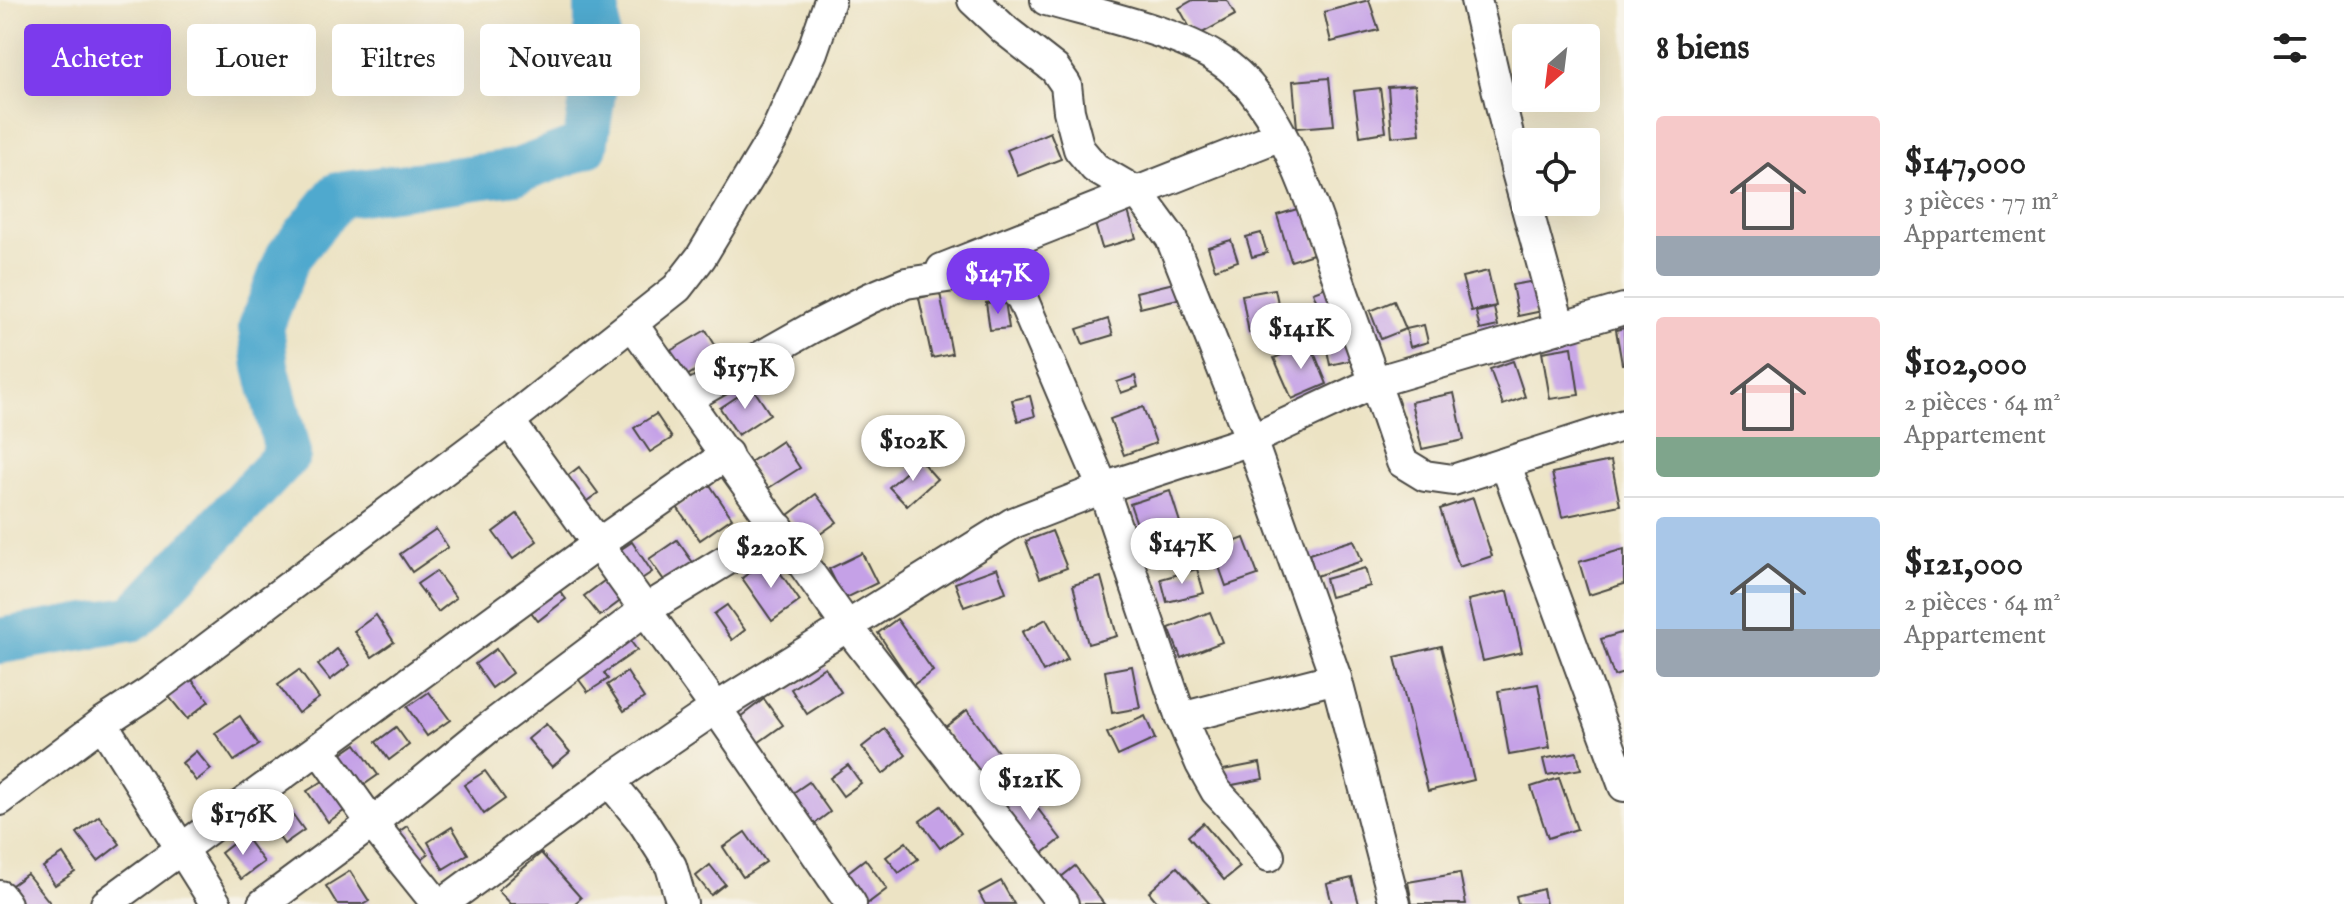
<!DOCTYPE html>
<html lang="fr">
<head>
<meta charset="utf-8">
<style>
  :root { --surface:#fff; --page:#f6f6f6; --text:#222; --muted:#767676; --line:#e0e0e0; --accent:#7c3aed }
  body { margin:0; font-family:"IM FELL English",serif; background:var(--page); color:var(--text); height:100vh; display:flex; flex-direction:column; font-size:30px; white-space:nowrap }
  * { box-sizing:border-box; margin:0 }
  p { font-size:26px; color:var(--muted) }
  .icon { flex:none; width:44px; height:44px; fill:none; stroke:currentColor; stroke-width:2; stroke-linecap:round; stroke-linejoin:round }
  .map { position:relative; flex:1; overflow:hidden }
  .details { display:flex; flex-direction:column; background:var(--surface); width:720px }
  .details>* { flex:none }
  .guide { position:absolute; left:24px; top:24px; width:760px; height:72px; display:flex; gap:16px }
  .needle { width:52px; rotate:208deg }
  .tools { position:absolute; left:1512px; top:24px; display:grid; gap:16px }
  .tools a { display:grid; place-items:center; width:88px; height:88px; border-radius:8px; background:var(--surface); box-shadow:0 8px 32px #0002; font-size:40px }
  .price { position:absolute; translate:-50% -68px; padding:0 18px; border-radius:28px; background:#fff; color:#222; font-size:26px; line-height:52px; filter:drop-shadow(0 2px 4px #0008) }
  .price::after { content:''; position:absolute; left:50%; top:48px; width:24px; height:18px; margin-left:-12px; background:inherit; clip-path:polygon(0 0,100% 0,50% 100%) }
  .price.selected { background:var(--accent); color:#fff }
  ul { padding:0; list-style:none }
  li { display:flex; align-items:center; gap:24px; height:200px; padding:0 32px }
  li+li { border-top:2px solid var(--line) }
  li span { display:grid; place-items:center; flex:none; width:224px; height:160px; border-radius:8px; color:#555 }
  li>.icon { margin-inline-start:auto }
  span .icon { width:96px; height:96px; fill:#fffc; stroke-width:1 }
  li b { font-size:34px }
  h2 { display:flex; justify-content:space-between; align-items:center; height:96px; padding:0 32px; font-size:34px }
  .chip { padding:0 28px; border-radius:8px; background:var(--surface); box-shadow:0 8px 32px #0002; font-size:28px; line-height:72px }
  .chip.selected { background:var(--accent); color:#fff }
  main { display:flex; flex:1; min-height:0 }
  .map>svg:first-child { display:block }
</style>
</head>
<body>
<main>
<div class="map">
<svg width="1624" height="904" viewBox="0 0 1624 904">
  <rect width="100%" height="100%" fill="#f7f3e8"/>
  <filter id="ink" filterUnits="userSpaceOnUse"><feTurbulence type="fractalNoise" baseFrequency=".0125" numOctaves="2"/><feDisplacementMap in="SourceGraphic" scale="16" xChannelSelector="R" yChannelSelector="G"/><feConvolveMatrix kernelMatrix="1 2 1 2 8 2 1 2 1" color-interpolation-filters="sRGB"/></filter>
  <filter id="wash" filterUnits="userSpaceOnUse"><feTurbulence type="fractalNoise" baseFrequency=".006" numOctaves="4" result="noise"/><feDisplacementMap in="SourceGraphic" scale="32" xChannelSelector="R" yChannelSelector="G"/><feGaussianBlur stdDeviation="1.8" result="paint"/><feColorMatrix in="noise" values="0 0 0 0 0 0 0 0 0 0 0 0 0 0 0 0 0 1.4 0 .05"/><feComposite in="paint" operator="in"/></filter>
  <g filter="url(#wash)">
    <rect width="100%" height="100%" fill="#ece3c4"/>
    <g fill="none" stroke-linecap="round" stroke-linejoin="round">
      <!-- river -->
      <path stroke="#50a9ce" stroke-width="46" d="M0,641L134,618L288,454L266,366L261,327L288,257L338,195L515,172L585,146L597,66V0"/>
    </g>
    <g id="blocks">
      <!-- building -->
      <g fill="#c5a1e7">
        <path d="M1193,0H1227L1235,15L1195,37L1179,8Z"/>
        <path d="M1369,0L1379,30L1331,42L1324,12Z"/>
        <path d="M1329,78L1334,125L1297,128L1293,81Z"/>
        <path d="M1415,85L1420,134L1392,137L1388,87Z"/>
        <path d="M1380,88L1386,132L1360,136L1354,91Z"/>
        <path d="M1050,132L1061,159L1018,176L1007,150Z"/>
        <path d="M1304,207L1319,252L1291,261L1277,215Z"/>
        <path d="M1127,208L1136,238L1102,248L1093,217Z"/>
        <path d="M1261,233L1267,253L1252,257L1246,237Z"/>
        <path d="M1231,240L1238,261L1215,269L1208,247Z"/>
        <path d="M1488,271L1496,306L1471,311L1462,277Z"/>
        <path d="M1541,280L1547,310L1518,316L1512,285Z"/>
        <path d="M1178,282L1182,298L1140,308L1136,292Z"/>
        <path d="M1329,286L1338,310L1322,316L1313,292Z"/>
        <path d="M1275,289L1283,327L1249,333L1242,295Z"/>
        <path d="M940,293L952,354L932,358L919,298Z"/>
        <path d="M1005,301L1009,328L990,330L986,303Z"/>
        <path d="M1394,301L1406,329L1381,339L1370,311Z"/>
        <path d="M1494,308L1498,326L1480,330L1476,312Z"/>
        <path d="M1108,319L1113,335L1083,344L1077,329Z"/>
        <path d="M1424,325L1428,342L1410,347L1406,329Z"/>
        <path d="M1624,328V364H1622L1616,330Z"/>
        <path d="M706,330L721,355L685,377L670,351Z"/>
        <path d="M1351,340L1356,359L1330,365L1326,345Z"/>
        <path d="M1310,343L1327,384L1292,399L1274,358Z"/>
        <path d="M1572,347L1579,395L1550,399L1542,352Z"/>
        <path d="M1513,361L1525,397L1503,405L1490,369Z"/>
        <path d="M1135,376L1138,387L1121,393L1117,382Z"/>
        <path d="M752,387L770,414L738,435L720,408Z"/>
        <path d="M1454,393L1464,440L1422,449L1411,402Z"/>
        <path d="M1030,396L1035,416L1018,421L1012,400Z"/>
        <path d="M1143,407L1156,443L1124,455L1110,419Z"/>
        <path d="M656,414L672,438L650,452L634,428Z"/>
        <path d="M782,441L800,468L767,489L749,463Z"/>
        <path d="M920,460L937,479L907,506L889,487Z"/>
        <path d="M1611,461L1620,505L1562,517L1552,473Z"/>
        <path d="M579,467L598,493L577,508L558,483Z"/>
        <path d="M710,485L732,518L700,540L677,507Z"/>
        <path d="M1170,491L1184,535L1145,547L1130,504Z"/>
        <path d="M816,494L837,522L809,542L788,515Z"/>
        <path d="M1473,498L1492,556L1459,567L1440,509Z"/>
        <path d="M517,514L537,541L513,559L493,532Z"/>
        <path d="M436,529L448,547L412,572L400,554Z"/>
        <path d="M1052,531L1067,568L1040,578L1026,541Z"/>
        <path d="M1244,538L1258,575L1226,586L1213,550Z"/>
        <path d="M677,540L694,564L666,583L649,559Z"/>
        <path d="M1354,540L1362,561L1316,576L1309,554Z"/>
        <path d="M632,542L652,572L631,586L611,556Z"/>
        <path d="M1624,549V584L1589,595L1579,562Z"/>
        <path d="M862,553L877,583L844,599L829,569Z"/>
        <path d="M770,558L800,601L772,621L742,578Z"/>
        <path d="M997,568L1006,592L964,607L955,583Z"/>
        <path d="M1365,568L1370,586L1330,597L1325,579Z"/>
        <path d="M1197,569L1204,593L1167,602L1161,579Z"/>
        <path d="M436,571L456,598L438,612L417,584Z"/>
        <path d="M1101,577L1117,636L1088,644L1073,585Z"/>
        <path d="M608,578L623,599L600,616L584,596Z"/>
        <path d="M556,586L566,599L538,621L528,608Z"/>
        <path d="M1508,591L1522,652L1483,661L1468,600Z"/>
        <path d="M727,605L745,630L732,640L714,614Z"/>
        <path d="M1210,612L1222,642L1181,658L1169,628Z"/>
        <path d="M376,615L394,642L372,657L354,631Z"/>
        <path d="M897,619L933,671L913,685L878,633Z"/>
        <path d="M1046,619L1068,659L1043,672L1022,632Z"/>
        <path d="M624,632L637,650L604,673L608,679L588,692L571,669Z"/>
        <path d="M1624,632V673L1614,676L1601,639Z"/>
        <path d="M1441,646L1474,780L1428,791L1395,657Z"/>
        <path d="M337,649L350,665L330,680L318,665Z"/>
        <path d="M496,649L512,673L492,688L475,664Z"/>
        <path d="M1132,666L1140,708L1112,713L1105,671Z"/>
        <path d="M825,667L841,692L807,714L791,689Z"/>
        <path d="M299,670L319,698L298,713L278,685Z"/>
        <path d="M627,672L644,698L624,711L607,685Z"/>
        <path d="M188,675L209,701L187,719L166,693Z"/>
        <path d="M1538,684L1550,748L1509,755L1498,691Z"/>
        <path d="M429,692L450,720L427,736L407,707Z"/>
        <path d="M764,699L783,725L755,745L736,720Z"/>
        <path d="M967,710L1006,763L983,780L944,728Z"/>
        <path d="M240,716L259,745L234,761L215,733Z"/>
        <path d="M1145,716L1155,739L1118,756L1107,733Z"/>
        <path d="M546,724L570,752L552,767L528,739Z"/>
        <path d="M396,727L409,745L389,760L376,742Z"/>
        <path d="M885,729L906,755L883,774L862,747Z"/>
        <path d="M356,744L378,775L352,793L330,762Z"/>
        <path d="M196,751L211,769L196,781L182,763Z"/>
        <path d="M1577,752L1581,769L1547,775L1543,759Z"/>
        <path d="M1260,763L1263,779L1222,787L1218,771Z"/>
        <path d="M848,765L861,783L843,796L830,778Z"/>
        <path d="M485,771L505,799L484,814L464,785Z"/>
        <path d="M331,776L351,806L328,822L307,791Z"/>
        <path d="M1559,778L1577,829L1548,838L1531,787Z"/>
        <path d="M809,782L830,812L809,828L787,797Z"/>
        <path d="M1022,788L1061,839L1038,857L999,806Z"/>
        <path d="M941,806L961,833L940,848L920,821Z"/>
        <path d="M291,812L304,830L284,844L271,826Z"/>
        <path d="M99,816L120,844L98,861L77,833Z"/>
        <path d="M1203,823L1240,867L1224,880L1188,836Z"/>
        <path d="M407,826L428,854L411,867L390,838Z"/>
        <path d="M452,827L468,854L443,869L428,842Z"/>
        <path d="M745,832L766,862L743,877L723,847Z"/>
        <path d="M244,835L264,862L241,879L221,853Z"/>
        <path d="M906,842L918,859L899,873L886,857Z"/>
        <path d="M541,853L581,898L574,904H511L498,890Z"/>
        <path d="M63,854L75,872L55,885L43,867Z"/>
        <path d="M865,859L887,889L867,904L844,875Z"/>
        <path d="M710,865L725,884L711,895L696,876Z"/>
        <path d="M1075,866L1104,904H1071L1055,882Z"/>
        <path d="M1177,867L1210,904H1159L1149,892Z"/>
        <path d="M350,871L369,901L364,904H337L326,886Z"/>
        <path d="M1460,873L1466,904H1412L1408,882Z"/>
        <path d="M27,874L51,904H15L4,891Z"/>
        <path d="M1352,878L1359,904H1332L1327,884Z"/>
        <path d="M1001,881L1014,904H985L979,893Z"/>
        <path d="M1543,889L1546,904H1518L1516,896Z"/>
      </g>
    </g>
  </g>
  <g filter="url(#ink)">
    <use href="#blocks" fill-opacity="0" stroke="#484742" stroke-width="2"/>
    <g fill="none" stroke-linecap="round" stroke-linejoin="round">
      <defs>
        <g id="minor">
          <path d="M973,0L1005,30L1055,69L1066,85L1069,111L1079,149L1095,168L1138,193L1171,238L1251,440L1336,678L1395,904"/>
          <path d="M1046,0C1099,15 1184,32 1228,66C1286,110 1318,222 1342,290C1362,347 1383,404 1402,462L1425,476L1453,480L1624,425"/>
          <path d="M1476,0L1517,172L1560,328"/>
          <path d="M942,269L1281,135"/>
          <path d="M633,325L847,626L1063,904"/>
          <path d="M686,399L813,327L870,298L906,283L968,274L992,276L1008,284L1022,298L1103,488L1181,718L1201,764L1216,791L1243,820L1269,856"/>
          <path d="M509,421L716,708L851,904"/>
          <path d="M1505,463L1624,786"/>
          <path d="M1181,718L1336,678"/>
          <path d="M102,723L216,904"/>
          <path d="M319,749L372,823L437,904"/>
          <path d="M609,781L643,822L671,866L682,904"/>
          <path d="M0,800L102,723L151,691L509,421L677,288L701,257L775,134L812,52L830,0"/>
          <path d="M0,896L6,904"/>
          <path d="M106,904L599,543L727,454"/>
          <path d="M263,904L372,823L487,729L645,610L779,528"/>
          <path d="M442,904L609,781L716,708L1013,523L1103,488L1251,440L1375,382L1624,309"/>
        </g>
      </defs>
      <!-- minor casing -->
      <use href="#minor" stroke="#484742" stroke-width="34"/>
      <!-- minor -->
      <use href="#minor" stroke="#fff" stroke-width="30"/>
    </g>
  </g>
</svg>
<div class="tools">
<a><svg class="needle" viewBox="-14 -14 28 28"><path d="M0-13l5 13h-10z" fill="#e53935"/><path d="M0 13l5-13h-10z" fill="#767676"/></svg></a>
<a><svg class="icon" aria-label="locate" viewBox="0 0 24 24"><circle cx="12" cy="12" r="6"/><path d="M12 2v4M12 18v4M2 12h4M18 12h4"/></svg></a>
</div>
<b class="price selected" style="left:998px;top:316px">$147K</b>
<b class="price" style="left:1301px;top:371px">$141K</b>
<b class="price" style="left:745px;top:411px">$157K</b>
<b class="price" style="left:913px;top:483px">$102K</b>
<b class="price" style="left:1182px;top:586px">$147K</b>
<b class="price" style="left:771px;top:590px">$220K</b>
<b class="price" style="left:1030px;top:822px">$121K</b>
<b class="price" style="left:243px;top:857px">$176K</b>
<div class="guide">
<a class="chip selected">Acheter</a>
<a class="chip">Louer</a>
<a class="chip">Filtres</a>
<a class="chip">Nouveau</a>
</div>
</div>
<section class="details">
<h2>8 biens<svg class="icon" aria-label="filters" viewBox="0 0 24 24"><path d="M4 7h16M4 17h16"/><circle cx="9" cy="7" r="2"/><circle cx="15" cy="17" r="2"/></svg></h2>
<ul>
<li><span style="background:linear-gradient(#f6c9c9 75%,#9aa5b1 0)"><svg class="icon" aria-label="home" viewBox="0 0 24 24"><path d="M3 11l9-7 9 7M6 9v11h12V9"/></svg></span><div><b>$147,000</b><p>3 pièces · 77 m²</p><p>Appartement</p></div></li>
<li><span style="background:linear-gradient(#f6c9c9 75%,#7fa58c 0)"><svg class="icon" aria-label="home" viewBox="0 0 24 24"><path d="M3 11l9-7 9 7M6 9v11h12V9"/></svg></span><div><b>$102,000</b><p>2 pièces · 64 m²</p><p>Appartement</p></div></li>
<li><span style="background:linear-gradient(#a9c7e8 70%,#9aa5b1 0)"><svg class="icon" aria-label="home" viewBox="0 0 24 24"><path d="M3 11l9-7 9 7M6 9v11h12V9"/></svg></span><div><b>$121,000</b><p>2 pièces · 64 m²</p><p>Appartement</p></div></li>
</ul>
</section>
</main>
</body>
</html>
